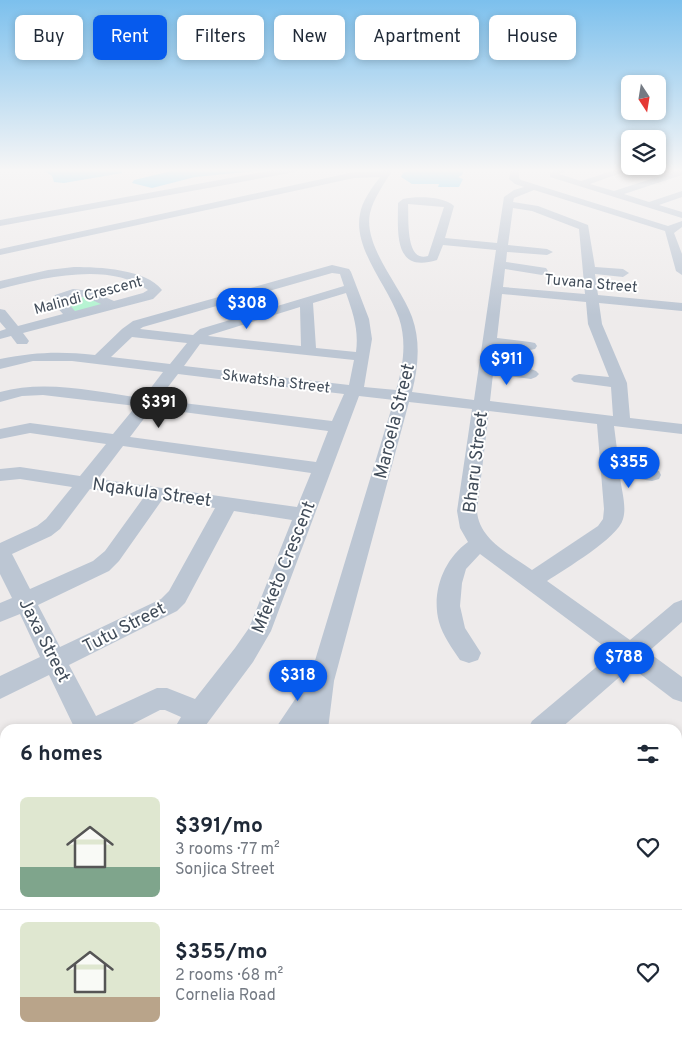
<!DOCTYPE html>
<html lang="en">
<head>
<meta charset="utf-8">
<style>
  :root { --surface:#fff; --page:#f2f2f3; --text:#1f2937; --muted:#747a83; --line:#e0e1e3; --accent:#065aed }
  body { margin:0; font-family:Overpass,sans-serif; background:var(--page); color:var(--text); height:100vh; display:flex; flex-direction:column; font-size:19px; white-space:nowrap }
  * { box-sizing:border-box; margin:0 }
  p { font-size:16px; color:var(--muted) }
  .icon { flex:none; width:28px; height:28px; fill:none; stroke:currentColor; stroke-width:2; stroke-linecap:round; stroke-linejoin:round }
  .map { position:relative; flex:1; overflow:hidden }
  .panel { position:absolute; left:0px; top:724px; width:682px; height:321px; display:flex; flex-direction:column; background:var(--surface); border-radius:15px 15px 0 0; box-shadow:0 2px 8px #0003 }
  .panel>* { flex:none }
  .banner { position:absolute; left:15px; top:15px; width:652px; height:45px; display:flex; gap:10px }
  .needle { width:32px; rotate:168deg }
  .tools { position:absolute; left:621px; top:75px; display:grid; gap:10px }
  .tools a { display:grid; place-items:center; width:45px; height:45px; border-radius:8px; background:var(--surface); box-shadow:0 2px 8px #0003; font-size:25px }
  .price { position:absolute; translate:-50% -42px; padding:0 11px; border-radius:18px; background:var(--accent); color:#fff; font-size:16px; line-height:32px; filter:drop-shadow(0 1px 2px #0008) }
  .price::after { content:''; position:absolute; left:50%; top:30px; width:15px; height:11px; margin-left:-8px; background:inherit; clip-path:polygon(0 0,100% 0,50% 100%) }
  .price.current { background:#222; color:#fff }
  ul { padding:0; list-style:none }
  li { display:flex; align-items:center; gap:15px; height:125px; padding:0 20px }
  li+li { border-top:1px solid var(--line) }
  li span { display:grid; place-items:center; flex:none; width:140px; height:100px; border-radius:8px; color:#555 }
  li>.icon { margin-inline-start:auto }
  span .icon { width:60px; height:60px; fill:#fffc; stroke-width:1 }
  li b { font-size:21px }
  h2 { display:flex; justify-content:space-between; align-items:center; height:60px; padding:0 20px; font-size:21px }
  .pill { padding:0 18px; border-radius:8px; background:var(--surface); box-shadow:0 2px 8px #0003; font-size:18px; line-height:45px }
  .pill.current { background:var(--accent); color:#fff }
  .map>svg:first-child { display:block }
</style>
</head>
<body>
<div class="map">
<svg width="682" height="1044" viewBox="0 0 682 1044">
  <rect width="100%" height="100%" fill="#eeebeb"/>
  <!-- green -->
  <path fill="#b2f3d0" d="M82,294L104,304L75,312L63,299Z"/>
  <!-- water -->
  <g fill="#7ad2f5">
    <path d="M42,169H121L122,173L64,183L54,182L52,176Z"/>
    <path d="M180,169H276L195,177L152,188L132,183L134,180Z"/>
    <path d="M406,169H464L462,175L458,177L463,179L459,187H438L439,184H412L401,177L403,173L408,171H405Z"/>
  </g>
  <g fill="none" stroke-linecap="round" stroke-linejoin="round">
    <!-- minor -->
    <g fill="#bcc6d3" fill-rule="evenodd">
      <path d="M279,169H299L295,172L0,226V220Z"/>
      <path d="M384,169H393C385,183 374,197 370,213C363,247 401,286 412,317C421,342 418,368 412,392L474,400L496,250L443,245L437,260C393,274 398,232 398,203L403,199C416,196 444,196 454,206L445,238L497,243L504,197L514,190L524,187L515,184L509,179L511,169H519V178L521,180L668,226L682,221V227L674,233L682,254V275L676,271L665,231L534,190L514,198L513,202L538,206L588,225L595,267L623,269L629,273L623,277L595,274L598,295L682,303V311L599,303L602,324L627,383L630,418L682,424V434L614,426L619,465L659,471L661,475L659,479L652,481L620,476C621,489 627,506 623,519C618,538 565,569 547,581L630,640L674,603L682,600V622L648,652L682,677V702L673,699L631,667L560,729H528L532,721L613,653L480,554L466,569L462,583L460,606L465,628L481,653L478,660L469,663L460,660C452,648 443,636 439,622C431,592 444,559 468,542L460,528L457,511L472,409L409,402L334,681L328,729H275L310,677L394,400L359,396L271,631L253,662L203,729H174L181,717L165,710H160L123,729H75L49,675L0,699V676L40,657L20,614L0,622V603L12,598L0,574V543L37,526L46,519L72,487L20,479L0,481V469L20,467L80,476L106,444L30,433L0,439V429L30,423L113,434L136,406L43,395L22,396L0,402V392C46,379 96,392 143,398L163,372L72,361H33L0,369V359C35,352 60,351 95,355L122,329L133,321L332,265L349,269L351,272L369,319L372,339L364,387L396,390C403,367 407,342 399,318C388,286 353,249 360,214C362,201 372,188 380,177L354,178L0,255V249L354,172L383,171ZM408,204L444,207L428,256C405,263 409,218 408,204ZM513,208L532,211L579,229L585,294L503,287L505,269L542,275L548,271L546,268L506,262L507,252L547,255L553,252L547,249L508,245ZM332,273L340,274L344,286L200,329L193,335L140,329L143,327ZM346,293C353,313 359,330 356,352L316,348L313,303ZM502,294L586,302L588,324L609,377L579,374L574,376L571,379L574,382L611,387L613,416L490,401L493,374L531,379L536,377L539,374L536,371L531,369L494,365L496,347L530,350L535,349L537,346L535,343L530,342L497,338ZM300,307L301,346L208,336L210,335ZM132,337L187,343L170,364L111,357ZM200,344L354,360L349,385L184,366ZM178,374L344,394L332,421L158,400ZM152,408L328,431L316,462L130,437ZM489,411L597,424L604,509L603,519L598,526L532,570C510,554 479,540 477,511ZM123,446L311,473L297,507L98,479ZM90,489L144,497L105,551L93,561L30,589L12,554L51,536L60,529ZM162,500L215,508L169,591L161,599L60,647L38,605L109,571L119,561ZM234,511L292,520L249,628L235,648L195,699L167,688H157L96,716L69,665L177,611L185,603Z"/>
      <path d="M556,169H569L559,174L581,181L618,169H632L590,184L614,191L682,169V175L624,194L649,202L682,191V197L659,205L682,212V218L550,177V173Z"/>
      <path d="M74,267C99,267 146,269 162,290L153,299L23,333L29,341L27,344H17L11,336L0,339V331L6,329L0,322V309L5,310L18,326L63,314L52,302L55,295L73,289L91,291L114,301L143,293L148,290C109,261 42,278 0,289V281L48,270ZM73,297H85L101,304L75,311L66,301Z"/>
      <path d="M5,767V794L0,796V769Z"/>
      <path d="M682,803V834L678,835V804Z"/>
      <path d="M0,816L5,818V848L0,846Z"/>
      <path d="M678,983L682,985V1024L678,1022Z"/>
      <path d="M52,1040H120L119,1044H51Z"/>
      <rect x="286" y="1040" width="36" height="4"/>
      <path d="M477,1040H540L541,1044H476Z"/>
    </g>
  </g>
  <!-- sky -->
  <linearGradient id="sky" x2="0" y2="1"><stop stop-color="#7cc0ed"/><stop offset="0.54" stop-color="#f7f6f6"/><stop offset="1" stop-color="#f7f6f6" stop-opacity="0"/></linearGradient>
  <rect width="682" height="315" fill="url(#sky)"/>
  <g text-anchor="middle" stroke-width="4" stroke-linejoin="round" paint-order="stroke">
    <!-- far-street labels -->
    <g font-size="15" fill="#424d5a" stroke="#fff">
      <text transform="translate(591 283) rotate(5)" y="5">Tuvana Street</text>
      <text transform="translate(88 295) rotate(-15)" y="5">Malindi Crescent</text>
      <text transform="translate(276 381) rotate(7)" y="5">Skwatsha Street</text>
    </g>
    <!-- street labels -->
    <g font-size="18" fill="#424d5a" stroke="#fff">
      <text transform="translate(394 421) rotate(-76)" y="6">Maroela Street</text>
      <text transform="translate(475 462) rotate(-83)" y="6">Bharu Street</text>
      <text transform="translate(152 492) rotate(8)" y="6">Nqakula Street</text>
      <text transform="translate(283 567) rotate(-68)" y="6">Mfeketo Crescent</text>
      <text transform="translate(124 627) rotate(-27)" y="6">Tutu Street</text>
      <text transform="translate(45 640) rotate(63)" y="6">Jaxa Street</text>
    </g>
  </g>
</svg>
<div class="tools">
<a><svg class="needle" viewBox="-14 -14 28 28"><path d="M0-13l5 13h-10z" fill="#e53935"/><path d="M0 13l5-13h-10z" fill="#747a83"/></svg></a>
<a><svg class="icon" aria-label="layers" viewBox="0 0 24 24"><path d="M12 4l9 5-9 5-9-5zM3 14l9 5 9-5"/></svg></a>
</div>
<b class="price" style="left:247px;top:330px">$308</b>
<b class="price" style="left:507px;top:386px">$911</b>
<b class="price current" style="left:159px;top:429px">$391</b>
<b class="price" style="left:629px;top:489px">$355</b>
<b class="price" style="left:624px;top:684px">$788</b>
<b class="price" style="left:298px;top:702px">$318</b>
<div class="banner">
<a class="pill">Buy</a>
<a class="pill current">Rent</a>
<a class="pill">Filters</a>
<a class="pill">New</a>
<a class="pill">Apartment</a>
<a class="pill">House</a>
</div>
<section class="panel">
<h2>6 homes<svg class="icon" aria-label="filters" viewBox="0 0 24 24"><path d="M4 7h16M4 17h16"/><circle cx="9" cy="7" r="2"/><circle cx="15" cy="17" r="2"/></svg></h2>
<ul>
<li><span style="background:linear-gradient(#dfe7d0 70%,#7fa58c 0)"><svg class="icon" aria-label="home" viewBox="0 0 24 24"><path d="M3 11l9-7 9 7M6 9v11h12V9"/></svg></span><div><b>$391/mo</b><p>3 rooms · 77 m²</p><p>Sonjica Street</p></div><svg class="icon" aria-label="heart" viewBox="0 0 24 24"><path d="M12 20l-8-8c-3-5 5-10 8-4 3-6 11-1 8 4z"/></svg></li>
<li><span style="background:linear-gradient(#dfe7d0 75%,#b9a48a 0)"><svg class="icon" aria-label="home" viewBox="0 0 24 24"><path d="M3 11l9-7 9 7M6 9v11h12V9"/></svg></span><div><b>$355/mo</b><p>2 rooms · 68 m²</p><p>Cornelia Road</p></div><svg class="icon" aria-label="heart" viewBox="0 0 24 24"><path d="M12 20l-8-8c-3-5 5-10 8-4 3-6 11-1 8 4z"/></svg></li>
</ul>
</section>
</div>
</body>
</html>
